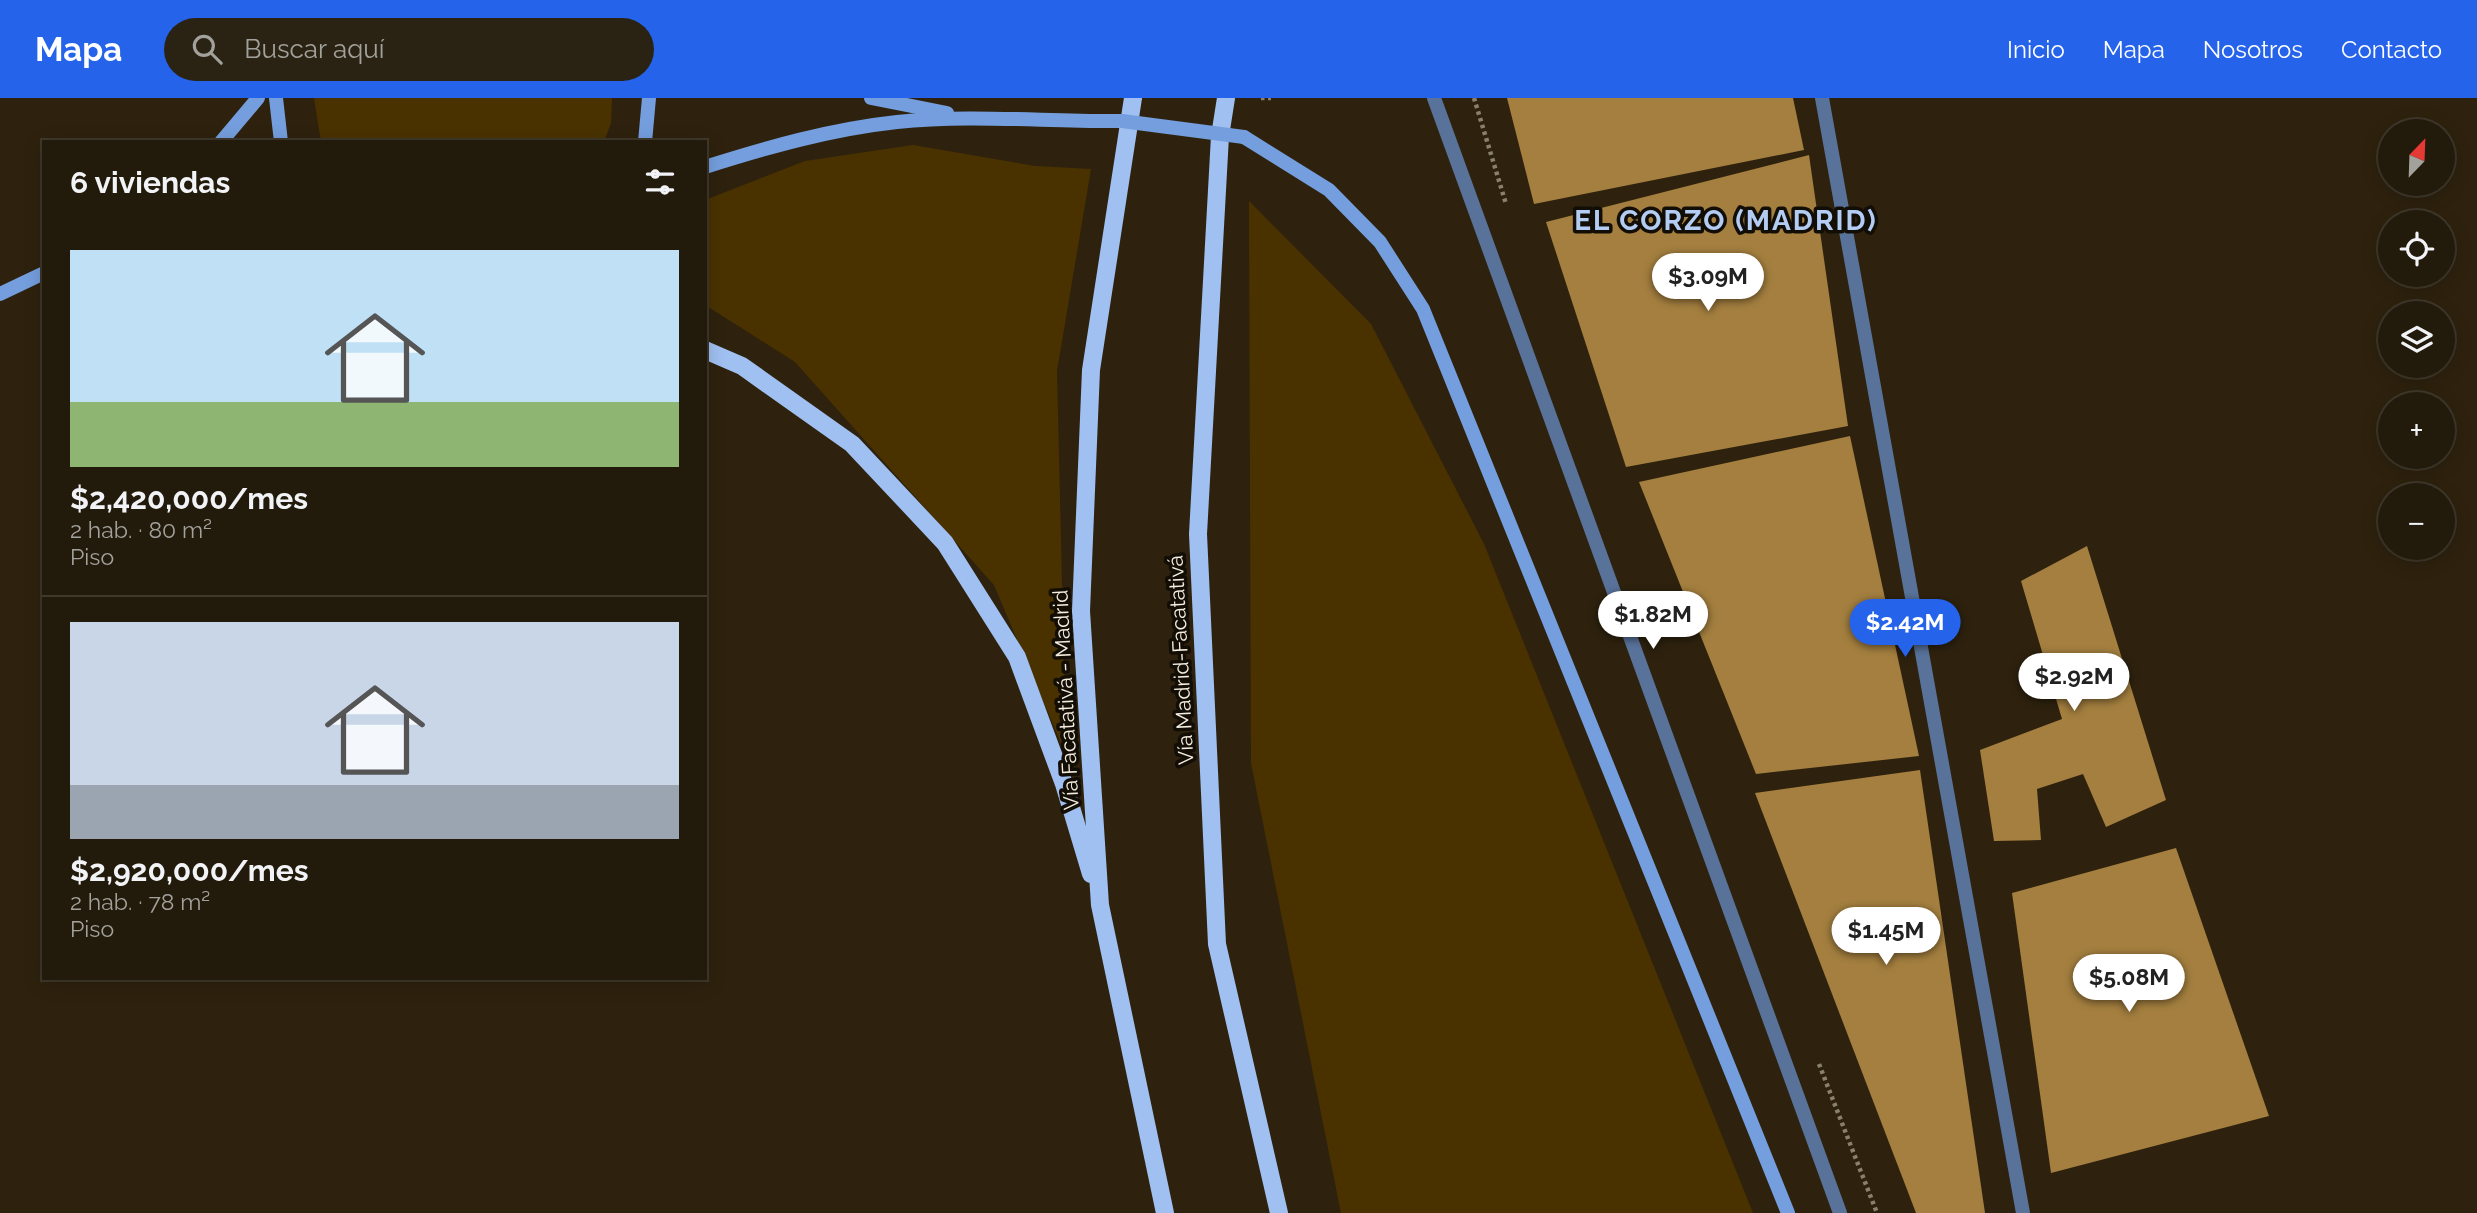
<!DOCTYPE html>
<html lang="es">
<head>
<meta charset="utf-8">
<style>
  :root { --surface:#221a0a; --page:#2a2313; --text:#f1f3f6; --muted:#a2a19c; --line:#3f382b; --accent:#2563eb }
  body { margin:0; font-family:Raleway,sans-serif; background:var(--page); color:var(--text); height:100vh; display:flex; flex-direction:column; font-size:26px; white-space:nowrap }
  * { box-sizing:border-box; margin:0 }
  p { font-size:23px; color:var(--muted) }
  .icon { flex:none; width:38px; height:38px; fill:none; stroke:currentColor; stroke-width:2; stroke-linecap:round; stroke-linejoin:round }
  .map { position:relative; flex:1; overflow:hidden }
  .sheet { position:absolute; left:42px; top:42px; width:665px; height:840px; display:flex; flex-direction:column; background:var(--surface); border-radius:0px; box-shadow:0 4px 18px #0003,0 0 0 2px var(--line) }
  .sheet>* { flex:none }
  .needle { width:46px; rotate:23deg }
  .fabs { position:absolute; left:2378px; top:21px; display:grid; gap:14px }
  .fabs a { display:grid; place-items:center; width:77px; height:77px; border-radius:50%; background:var(--surface); box-shadow:0 4px 18px #0003,0 0 0 2px var(--line); font-size:35px }
  .price { position:absolute; translate:-50% -60px; padding:0 16px; border-radius:24px; background:#fff; color:#222; font-size:23px; line-height:46px; filter:drop-shadow(0 2px 4px #0008) }
  .price::after { content:''; position:absolute; left:50%; top:42px; width:21px; height:16px; margin-left:-10px; background:inherit; clip-path:polygon(0 0,100% 0,50% 100%) }
  .price.selected { background:var(--accent); color:#fff }
  ul { padding:0; list-style:none }
  li { display:grid; align-content:center; gap:14px; height:371px; padding:0 28px }
  li+li { border-top:2px solid var(--line) }
  li span { display:grid; place-items:center; height:217px; border-radius:0px; color:#555 }
  li>.icon { margin-inline-start:auto }
  span .icon { width:126px; height:126px; fill:#fffc; stroke-width:1 }
  li b { font-size:30px }
  h2 { display:flex; justify-content:space-between; align-items:center; height:84px; padding:0 28px; font-size:30px }
  header { display:flex; align-items:center; gap:42px; box-sizing:border-box; height:98px; padding:0 35px; background:var(--accent); color:#fff }
  header strong { font-size:33px }
  nav { display:flex; gap:38px; margin-inline-start:auto; font-size:24px }
  .search { width:490px; height:63px; background:var(--page); display:flex; align-items:center; gap:18px; box-sizing:border-box; padding:0 24px; border-radius:38px; color:var(--muted); font-size:26px }
  .map>svg:first-child { display:block }
</style>
</head>
<body>
<header>
<strong>Mapa</strong>
<div class="search"><svg class="icon" aria-label="search" viewBox="0 0 24 24"><circle cx="10" cy="10" r="6"/><path d="M15 15l6 6"/></svg>Buscar aquí</div>
<nav><a>Inicio</a><a>Mapa</a><a>Nosotros</a><a>Contacto</a></nav>
</header>
<div class="map">
<svg width="2477" height="1115" viewBox="0 0 2477 1115">
  <rect width="100%" height="100%" fill="#2e220e"/>
  <!-- green -->
  <g fill="#4a3200">
    <path d="M314,0H612L611,25L604,44H321Z"/>
    <path d="M913,47L1035,68L1091,71L1057,273L1066,657L994,487L795,264L705,207V102L805,63Z"/>
    <path d="M1249,103L1371,226L1484,446L1753,1115H1341L1251,665Z"/>
  </g>
  <!-- building -->
  <g fill="#a47f3f">
    <path d="M1507,0H1793L1804,52L1534,106Z"/>
    <path d="M1809,57L1848,328L1626,369L1546,124Z"/>
    <path d="M1850,338L1919,658L1756,676L1639,384Z"/>
    <path d="M2087,448L2166,702L2106,729L2083,676L2037,691L2041,742L1994,743L1980,652L2062,621L2021,483Z"/>
    <path d="M1920,672L1985,1115H1916L1755,695Z"/>
    <path d="M2176,750L2269,1018L2051,1075L2012,795Z"/>
  </g>
  <g fill="none" stroke-linecap="round" stroke-linejoin="round">
    <!-- path -->
    <g stroke="#8a806f" stroke-width="4.5" stroke-dasharray="3.5 3.5" stroke-linecap="butt">
      <path d="M1261,0H1271"/>
      <path d="M1474,0L1506,106"/>
      <path d="M1819,966L1877,1115"/>
    </g>
    <!-- street -->
    <g stroke="#58729a" stroke-width="14">
      <path d="M1434,0L1840,1115"/>
      <path d="M1822,0L2023,1115"/>
    </g>
    <!-- secondary -->
    <g stroke="#749edd" stroke-width="14">
      <path d="M276,0L281,44"/>
      <path d="M871,0L947,15"/>
      <path d="M1244,39L1329,92L1380,144L1423,211L1788,1115"/>
      <path d="M221,44L258,0"/>
      <path d="M645,44L649,0"/>
      <path d="M705,69C768,49 832,31 897,24C972,16 1047,24 1122,23"/>
      <path d="M0,196L44,175"/>
    </g>
    <!-- primary -->
    <g stroke="#a0c0f1" stroke-width="18">
      <path d="M1133,0L1091,272L1081,513L1100,807L1165,1115"/>
      <path d="M1226,0L1220,38L1198,436L1217,846L1279,1115"/>
      <path d="M705,252L742,268L852,346L945,445L1017,559L1064,686L1091,776"/>
    </g>
    <!-- secondary-bridge -->
    <path stroke="#749edd" stroke-width="14" d="M1122,23L1244,39"/>
  </g>
  <g text-anchor="middle" stroke-width="7" stroke-linejoin="round" paint-order="stroke">
    <!-- street labels -->
    <g font-size="21" fill="#f5ede0" stroke="#120d05">
      <text transform="translate(1181 562) rotate(-93)" y="7">Vía Madrid-Facatativá</text>
      <text transform="translate(1066 602) rotate(-93)" y="7">Vía Facatativá - Madrid</text>
    </g>
    <!-- district labels -->
    <g font-size="28" font-weight="bold" letter-spacing="2" fill="#b3ccf3" stroke="#120d05">
      <text x="1726" y="132">EL CORZO (MADRID)</text>
    </g>
  </g>
</svg>
<div class="fabs">
<a><svg class="needle" viewBox="-14 -14 28 28"><path d="M0-13l5 13h-10z" fill="#e53935"/><path d="M0 13l5-13h-10z" fill="#a2a19c"/></svg></a>
<a><svg class="icon" aria-label="locate" viewBox="0 0 24 24"><circle cx="12" cy="12" r="6"/><path d="M12 2v4M12 18v4M2 12h4M18 12h4"/></svg></a>
<a><svg class="icon" aria-label="layers" viewBox="0 0 24 24"><path d="M12 4l9 5-9 5-9-5zM3 14l9 5 9-5"/></svg></a>
<a>+</a>
<a>−</a>
</div>
<b class="price" style="left:1708px;top:215px">$3.09M</b>
<b class="price" style="left:1653px;top:553px">$1.82M</b>
<b class="price selected" style="left:1905px;top:561px">$2.42M</b>
<b class="price" style="left:2074px;top:615px">$2.92M</b>
<b class="price" style="left:1886px;top:869px">$1.45M</b>
<b class="price" style="left:2129px;top:916px">$5.08M</b>
<section class="sheet">
<h2>6 viviendas<svg class="icon" aria-label="filters" viewBox="0 0 24 24"><path d="M4 7h16M4 17h16"/><circle cx="9" cy="7" r="2"/><circle cx="15" cy="17" r="2"/></svg></h2>
<ul>
<li><span style="background:linear-gradient(#bfe0f5 70%,#8fb573 0)"><svg class="icon" aria-label="home" viewBox="0 0 24 24"><path d="M3 11l9-7 9 7M6 9v11h12V9"/></svg></span><div><b>$2,420,000/mes</b><p>2 hab. · 80 m²</p><p>Piso</p></div></li>
<li><span style="background:linear-gradient(#c9d6e8 75%,#9aa5b1 0)"><svg class="icon" aria-label="home" viewBox="0 0 24 24"><path d="M3 11l9-7 9 7M6 9v11h12V9"/></svg></span><div><b>$2,920,000/mes</b><p>2 hab. · 78 m²</p><p>Piso</p></div></li>
</ul>
</section>
</div>
</body>
</html>
